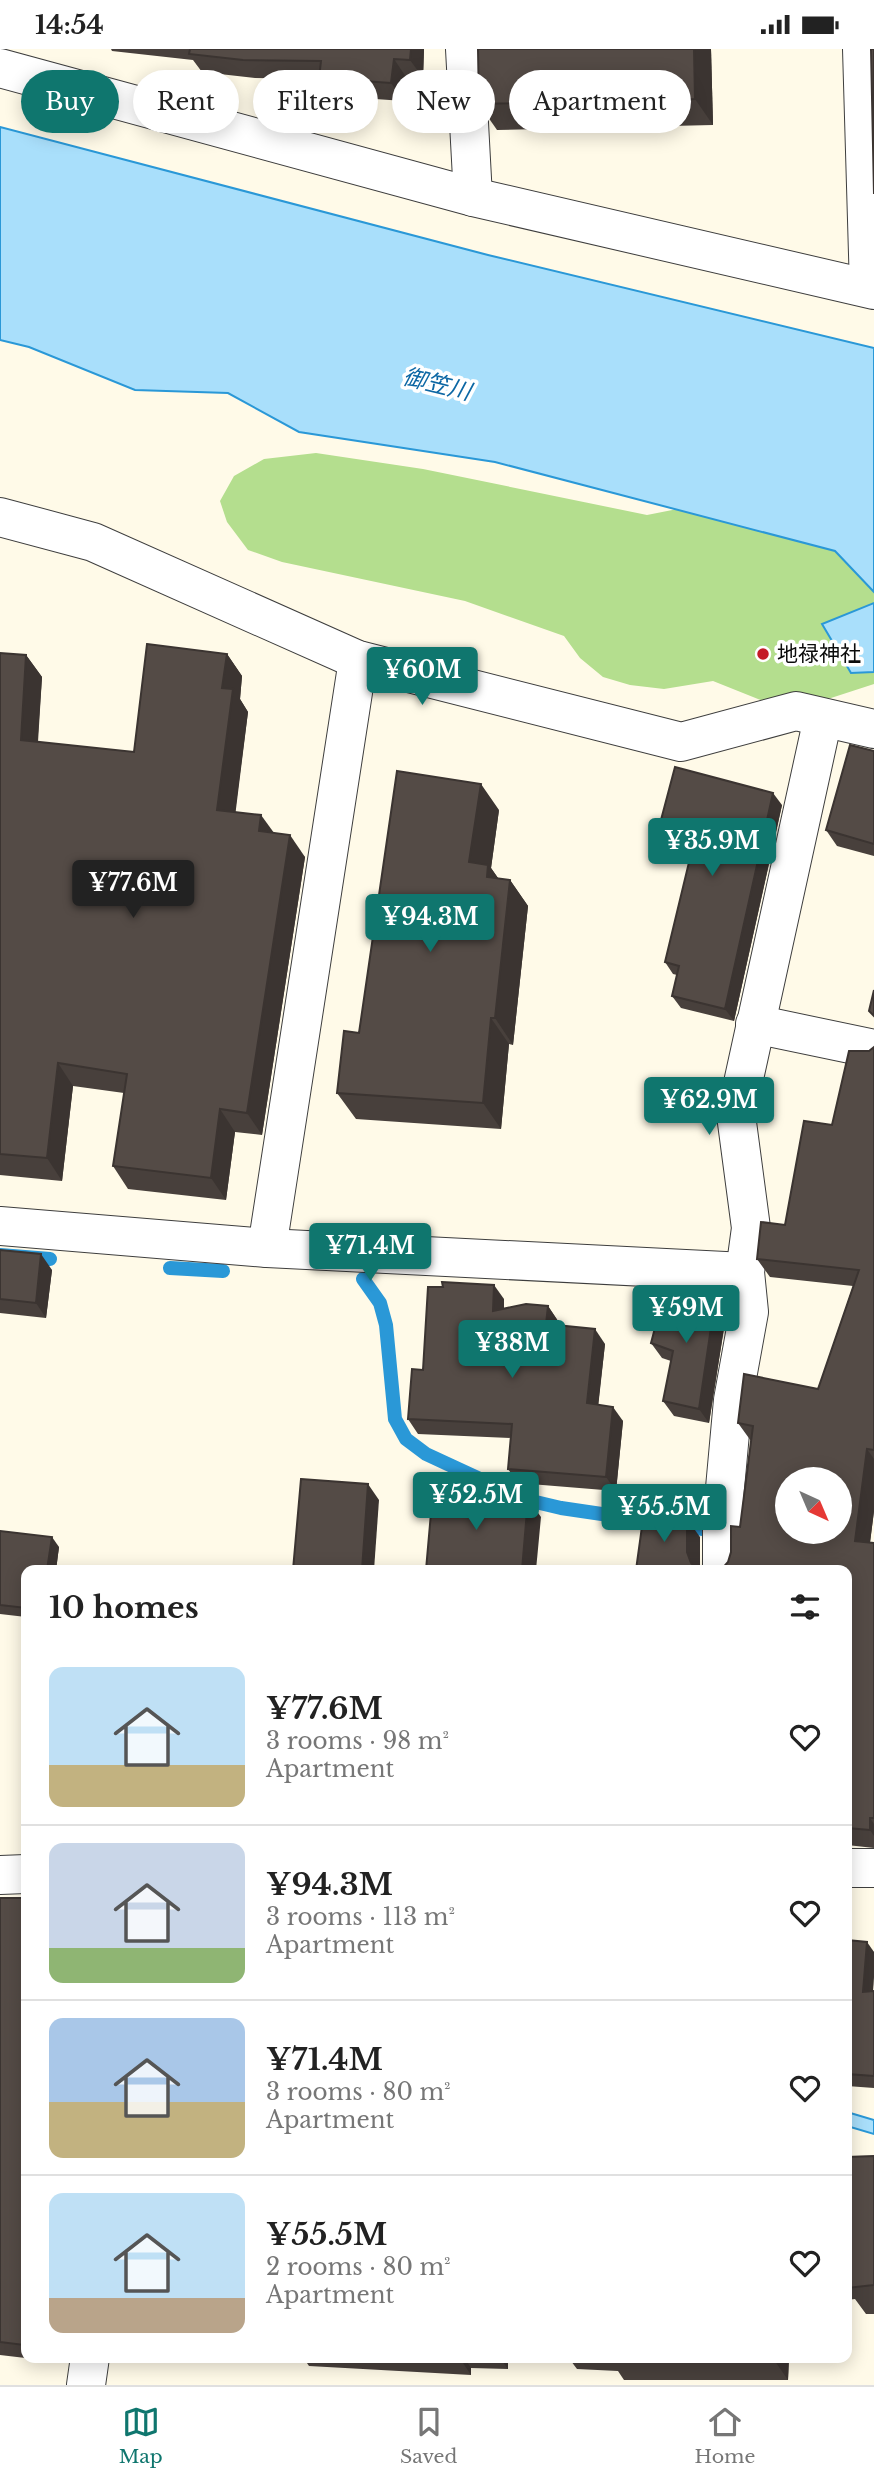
<!DOCTYPE html>
<html lang="en">
<head>
<meta charset="utf-8">
<style>
  :root { --surface:#fff; --page:#f2f2f2; --text:#222; --muted:#767676; --line:#e0e0e0; --accent:#0f766e }
  body { margin:0; font-family:"Libre Baskerville","Noto Sans JP",serif; background:var(--page); color:var(--text); height:100vh; display:flex; flex-direction:column; font-size:26px; white-space:nowrap }
  * { box-sizing:border-box; margin:0 }
  p { font-size:23px; color:var(--muted) }
  .icon { flex:none; width:38px; height:38px; fill:none; stroke:currentColor; stroke-width:2; stroke-linecap:round; stroke-linejoin:round }
  .map { position:relative; flex:1; overflow:hidden }
  .details { position:absolute; left:21px; top:1516px; width:831px; height:798px; display:flex; flex-direction:column; background:var(--surface); border-radius:14px; box-shadow:0 4px 18px #0003 }
  .details>* { flex:none }
  .hud { position:absolute; left:21px; top:21px; width:833px; height:63px; display:flex; gap:14px }
  .needle { width:46px; rotate:136deg }
  .buttons { position:absolute; left:775px; top:1418px; display:grid; gap:14px }
  .buttons a { display:grid; place-items:center; width:77px; height:77px; border-radius:50%; background:var(--surface); box-shadow:0 4px 18px #0003; font-size:35px }
  .price { position:absolute; translate:-50% -60px; padding:0 16px; border-radius:7px; background:var(--accent); color:#fff; font-size:23px; line-height:46px; filter:drop-shadow(0 2px 4px #0008) }
  .price::after { content:''; position:absolute; left:50%; top:42px; width:21px; height:16px; margin-left:-10px; background:inherit; clip-path:polygon(0 0,100% 0,50% 100%) }
  .price.active { background:#222; color:#fff }
  ul { padding:0; list-style:none }
  li { display:flex; align-items:center; gap:21px; height:175px; padding:0 28px }
  li+li { border-top:2px solid var(--line) }
  li span { display:grid; place-items:center; flex:none; width:196px; height:140px; border-radius:14px; color:#555 }
  li>.icon { margin-inline-start:auto }
  span .icon { width:84px; height:84px; fill:#fffc; stroke-width:1 }
  li b { font-size:30px }
  h2 { display:flex; justify-content:space-between; align-items:center; height:84px; padding:0 28px; font-size:30px }
  .pill { padding:0 24px; border-radius:32px; background:var(--surface); box-shadow:0 4px 18px #0003; font-size:24px; line-height:63px }
  .pill.active { background:var(--accent); color:#fff }
  .status { display:flex; justify-content:space-between; align-items:center; height:49px; padding:0 35px; background:var(--surface); direction:ltr }
  .status svg { height:19px; fill:currentColor }
  .tabs { display:flex; justify-content:space-around; align-items:center; height:98px; border-top:2px solid var(--line); background:var(--surface); font-size:19px; color:var(--muted) }
  .tabs a { display:grid; justify-items:center; gap:4px }
  .tabs .active { color:var(--accent) }
  .map>svg:first-child { display:block }
</style>
</head>
<body>
<div class="status"><b>14:54</b><svg viewBox="0 0 49 12"><path d="M0 12V9h3v3zM5 12V6h3v6zM10 12V3h3v9zM15 12V0h3v12zM26 1h20v11H26zM47 4h2v5h-2z"/></svg></div>
<div class="map">
<svg width="874" height="2336" viewBox="0 0 874 2336">
  <rect width="100%" height="100%" fill="#fffae8"/>
  <!-- forest -->
  <path fill="#b4de8e" d="M316,404L423,420L647,466L733,449L766,454L874,523V635L831,649L763,652L713,632L664,640L630,636L603,628L580,609L564,587L465,552L282,513L248,501L227,473L220,452L234,427L264,410Z"/>
  <!-- water -->
  <g fill="#a9dffb" stroke="#2a98d7" stroke-width="2">
    <path d="M0,78L488,206L874,299V543L835,502L495,413L299,383L228,344L135,341L29,298L0,291Z"/>
    <path d="M874,554V623L851,624L822,575Z"/>
    <path d="M847,2063L874,2071V2085L847,2077Z"/>
  </g>
  <g fill="none" stroke-linecap="round" stroke-linejoin="round">
    <!-- stream -->
    <g stroke="#2a98d7" stroke-width="14">
      <path d="M0,1206L50,1210"/>
      <path d="M170,1219L223,1222"/>
      <path d="M363,1230L380,1254L386,1276L395,1370L406,1390L426,1405L523,1450L561,1459L703,1480"/>
    </g>
    <defs>
      <g id="minor">
        <path d="M465,0L473,148"/>
        <path d="M862,0L869,239"/>
        <path d="M0,19L473,148L874,241"/>
        <path d="M0,468L93,493L358,611L681,693L796,662L874,680"/>
        <path d="M755,975L874,1000"/>
        <path d="M0,1177L267,1199L745,1223"/>
        <path d="M267,1199L358,611"/>
        <path d="M722,1521V1472L733,1351L749,1263L745,1223L751,1179L736,1066L823,669"/>
        <path d="M847,1819H874"/>
        <path d="M0,1826L26,1825"/>
        <path d="M86,2336L90,2308"/>
      </g>
    </defs>
    <!-- minor casing -->
    <use href="#minor" stroke="#3e3e3e" stroke-width="40"/>
    <!-- minor -->
    <use href="#minor" stroke="#fff" stroke-width="38"/>
  </g>
  <!-- wall -->
  <g fill="#48403c">
    <path d="M111,0H424L423,29L406,28L404,52L332,47L320,30L255,29L202,23L193,11L112,2Z"/>
    <path d="M478,0H711L713,76L497,81L479,55Z"/>
    <path d="M0,604L26,606L42,628L38,693L134,703L227,605L242,627L240,650L248,663L235,763L274,784L305,808L262,1086L235,1083L226,1151L128,1140L113,1117L124,1044L73,1037L62,1132L0,1126Z"/>
    <path d="M874,702V807L837,797L826,781Z"/>
    <path d="M782,756L734,972L681,959L672,947L677,926L673,925L665,913L689,813L682,802L666,798L657,786Z"/>
    <path d="M499,761L491,819L498,829L510,831L528,857L513,996L509,995L501,1080L356,1070L337,1044L359,984Z"/>
    <path d="M874,998V1462L870,1493L874,1494V1799L847,1796V1521L728,1513L740,1478L751,1392L738,1374L818,1340L853,1237L770,1228L757,1210L785,1176L832,1076L869,1002Z"/>
    <path d="M0,1201L52,1221L46,1269L0,1264Z"/>
    <path d="M504,1250V1260L548,1257L558,1272V1276L605,1295L598,1356L623,1372L616,1442L518,1434L508,1420L511,1389L418,1385L408,1370L423,1321Z"/>
    <path d="M675,1260H727L709,1374L674,1367L663,1352L671,1312L662,1309L651,1294Z"/>
    <path d="M0,1482L59,1498L56,1521H26V1568L0,1565Z"/>
    <path d="M0,1849H26V2308H34V2310L0,2306Z"/>
    <path d="M847,1891L874,1903L873,1942H874V2039L847,2037Z"/>
    <path d="M874,2107V2265H866L855,2250L847,2251V2108Z"/>
    <path d="M303,2308H508V2320L471,2319V2326L309,2317Z"/>
    <path d="M568,2308H789L788,2331H624L618,2322L577,2320Z"/>
  </g>
  <!-- shaded-wall -->
  <g fill="#3b3431">
    <path d="M411,0H424L423,29L410,11Z"/>
    <path d="M694,0H711L713,76L695,50Z"/>
    <path d="M394,10L406,28L404,52L391,34Z"/>
    <path d="M227,605L242,627L240,650L248,663L233,784L217,761L222,639Z"/>
    <path d="M26,606L42,628L36,714L21,691Z"/>
    <path d="M481,735L499,761L491,819L507,842L505,854L469,813Z"/>
    <path d="M773,744L782,756L734,972L725,960Z"/>
    <path d="M261,766L277,788L259,782Z"/>
    <path d="M290,786L305,808L262,1086L247,1064Z"/>
    <path d="M510,831L528,857L513,996L495,969Z"/>
    <path d="M491,969L509,995L501,1080L483,1054Z"/>
    <path d="M58,1014L73,1037L62,1132L47,1109Z"/>
    <path d="M220,1060L235,1083L226,1151L211,1129Z"/>
    <path d="M41,1205L52,1221L46,1269L36,1254Z"/>
    <path d="M494,1236L504,1250V1277L493,1262Z"/>
    <path d="M716,1245L727,1260L709,1374L699,1360Z"/>
    <path d="M548,1257L558,1272L556,1289L546,1275Z"/>
    <path d="M595,1280L605,1295L597,1368L587,1354Z"/>
    <path d="M613,1358L623,1372L616,1442L606,1428Z"/>
    <path d="M867,1400L874,1410V1462L868,1510L855,1492Z"/>
    <path d="M368,1435L379,1451L374,1521H362Z"/>
    <path d="M528,1450L541,1468L536,1521H522Z"/>
    <path d="M687,1470L700,1488V1521H695L691,1514L687,1503Z"/>
    <path d="M52,1488L59,1498L56,1521H47Z"/>
    <path d="M870,1769L874,1775V1787L870,1781Z"/>
    <path d="M867,1893L874,1903V1928L872,1955L863,1943Z"/>
    <path d="M459,2308H464L471,2319V2326Z"/>
    <path d="M499,2308H508V2320Z"/>
    <path d="M772,2308H789L788,2331Z"/>
  </g>
  <!-- building -->
  <g fill="#544b46" stroke="#3b3431" stroke-width="2" fill-rule="evenodd">
    <path d="M190,0H411L410,11L394,10L391,34L319,29L321,12L243,11L189,5Z"/>
    <path d="M478,0H694L695,50L479,55Z"/>
    <path d="M871,0H874V145Z"/>
    <path d="M147,595L227,605L222,639L233,640L217,761L261,766L259,782L290,786L247,1064L220,1060L211,1129L113,1117L127,1025L58,1014L47,1109L0,1105V604L26,606L21,691L134,703Z"/>
    <path d="M850,696L874,702V795L826,781Z"/>
    <path d="M675,718L773,744L725,960L672,947L679,917L665,913L691,805L682,802L684,793L657,786Z"/>
    <path d="M397,722L481,735L469,813L488,816L487,828L510,831L495,969H491L483,1054L337,1044L344,982L359,984Z"/>
    <path d="M874,941V967L869,962Z"/>
    <path d="M874,998V1401L867,1400L855,1492L874,1494V1769H870V1781L847,1779V1521H721L728,1513L731,1503V1477L740,1478L753,1377L738,1374L744,1325L818,1340L859,1221L757,1210L761,1173L785,1176L804,1072L832,1076L849,1002H869ZM788,1430H840V1482H788Z"/>
    <path d="M0,1201L41,1205L36,1254L0,1250Z"/>
    <path d="M442,1233L494,1236L493,1262L526,1255L548,1257L546,1275L595,1280L587,1354L613,1358L606,1428L508,1420L512,1375L408,1370L412,1320L423,1321L428,1238H443Z"/>
    <path d="M680,1240L716,1245L699,1360L663,1352L673,1302L651,1294L661,1256L675,1260Z"/>
    <path d="M301,1430L368,1435L362,1521H293Z"/>
    <path d="M433,1441L528,1450L522,1521H426Z"/>
    <path d="M644,1463L687,1470V1503L691,1514L698,1521H636Z"/>
    <path d="M0,1482L52,1488L47,1521H26V1559L0,1556Z"/>
    <path d="M0,1849H26V2279L24,2296L0,2293Z"/>
    <path d="M847,1891L867,1893L863,1943L874,1942V2027L847,2025Z"/>
    <path d="M874,2107V2236L847,2239V2108Z"/>
  </g>
  <!-- markers -->
  <circle fill="#c41a27" stroke="#fff" stroke-width="2.5" cx="763" cy="605" r="7"/>
  <g text-anchor="middle" stroke-width="7" stroke-linejoin="round" paint-order="stroke">
    <!-- poi labels -->
    <g font-size="21" fill="#0b0b0b" stroke="#fff" text-anchor="start">
      <text x="777" y="612">地禄神社</text>
    </g>
    <!-- water labels -->
    <g font-size="23" font-style="italic" fill="#0c67a4" stroke="#fff">
      <text transform="translate(437 335) rotate(14)" y="8">御笠川</text>
    </g>
  </g>
</svg>
<div class="buttons">
<a><svg class="needle" viewBox="-14 -14 28 28"><path d="M0-13l5 13h-10z" fill="#e53935"/><path d="M0 13l5-13h-10z" fill="#767676"/></svg></a>
</div>
<b class="price" style="left:422px;top:658px">¥60M</b>
<b class="price" style="left:712px;top:829px">¥35.9M</b>
<b class="price active" style="left:133px;top:871px">¥77.6M</b>
<b class="price" style="left:430px;top:905px">¥94.3M</b>
<b class="price" style="left:709px;top:1088px">¥62.9M</b>
<b class="price" style="left:370px;top:1234px">¥71.4M</b>
<b class="price" style="left:686px;top:1296px">¥59M</b>
<b class="price" style="left:512px;top:1331px">¥38M</b>
<b class="price" style="left:476px;top:1483px">¥52.5M</b>
<b class="price" style="left:664px;top:1495px">¥55.5M</b>
<div class="hud">
<a class="pill active">Buy</a>
<a class="pill">Rent</a>
<a class="pill">Filters</a>
<a class="pill">New</a>
<a class="pill">Apartment</a>
</div>
<section class="details">
<h2>10 homes<svg class="icon" aria-label="filters" viewBox="0 0 24 24"><path d="M4 7h16M4 17h16"/><circle cx="9" cy="7" r="2"/><circle cx="15" cy="17" r="2"/></svg></h2>
<ul>
<li><span style="background:linear-gradient(#bfe0f5 70%,#c2b280 0)"><svg class="icon" aria-label="home" viewBox="0 0 24 24"><path d="M3 11l9-7 9 7M6 9v11h12V9"/></svg></span><div><b>¥77.6M</b><p>3 rooms · 98 m²</p><p>Apartment</p></div><svg class="icon" aria-label="heart" viewBox="0 0 24 24"><path d="M12 20l-8-8c-3-5 5-10 8-4 3-6 11-1 8 4z"/></svg></li>
<li><span style="background:linear-gradient(#c9d6e8 75%,#8fb573 0)"><svg class="icon" aria-label="home" viewBox="0 0 24 24"><path d="M3 11l9-7 9 7M6 9v11h12V9"/></svg></span><div><b>¥94.3M</b><p>3 rooms · 113 m²</p><p>Apartment</p></div><svg class="icon" aria-label="heart" viewBox="0 0 24 24"><path d="M12 20l-8-8c-3-5 5-10 8-4 3-6 11-1 8 4z"/></svg></li>
<li><span style="background:linear-gradient(#a9c7e8 60%,#c2b280 0)"><svg class="icon" aria-label="home" viewBox="0 0 24 24"><path d="M3 11l9-7 9 7M6 9v11h12V9"/></svg></span><div><b>¥71.4M</b><p>3 rooms · 80 m²</p><p>Apartment</p></div><svg class="icon" aria-label="heart" viewBox="0 0 24 24"><path d="M12 20l-8-8c-3-5 5-10 8-4 3-6 11-1 8 4z"/></svg></li>
<li><span style="background:linear-gradient(#bfe0f5 75%,#b9a48a 0)"><svg class="icon" aria-label="home" viewBox="0 0 24 24"><path d="M3 11l9-7 9 7M6 9v11h12V9"/></svg></span><div><b>¥55.5M</b><p>2 rooms · 80 m²</p><p>Apartment</p></div><svg class="icon" aria-label="heart" viewBox="0 0 24 24"><path d="M12 20l-8-8c-3-5 5-10 8-4 3-6 11-1 8 4z"/></svg></li>
</ul>
</section>
</div>
<nav class="tabs">
<a class="active"><svg class="icon" aria-label="map" viewBox="0 0 24 24"><path d="M3 6l6-2 6 2 6-2v14l-6 2-6-2-6 2zM9 4v14M15 6v14"/></svg>Map</a>
<a><svg class="icon" aria-label="saved" viewBox="0 0 24 24"><path d="M7 4h10v16l-5-4-5 4z"/></svg>Saved</a>
<a><svg class="icon" aria-label="home" viewBox="0 0 24 24"><path d="M3 11l9-7 9 7M6 9v11h12V9"/></svg>Home</a>
</nav>
</body>
</html>
